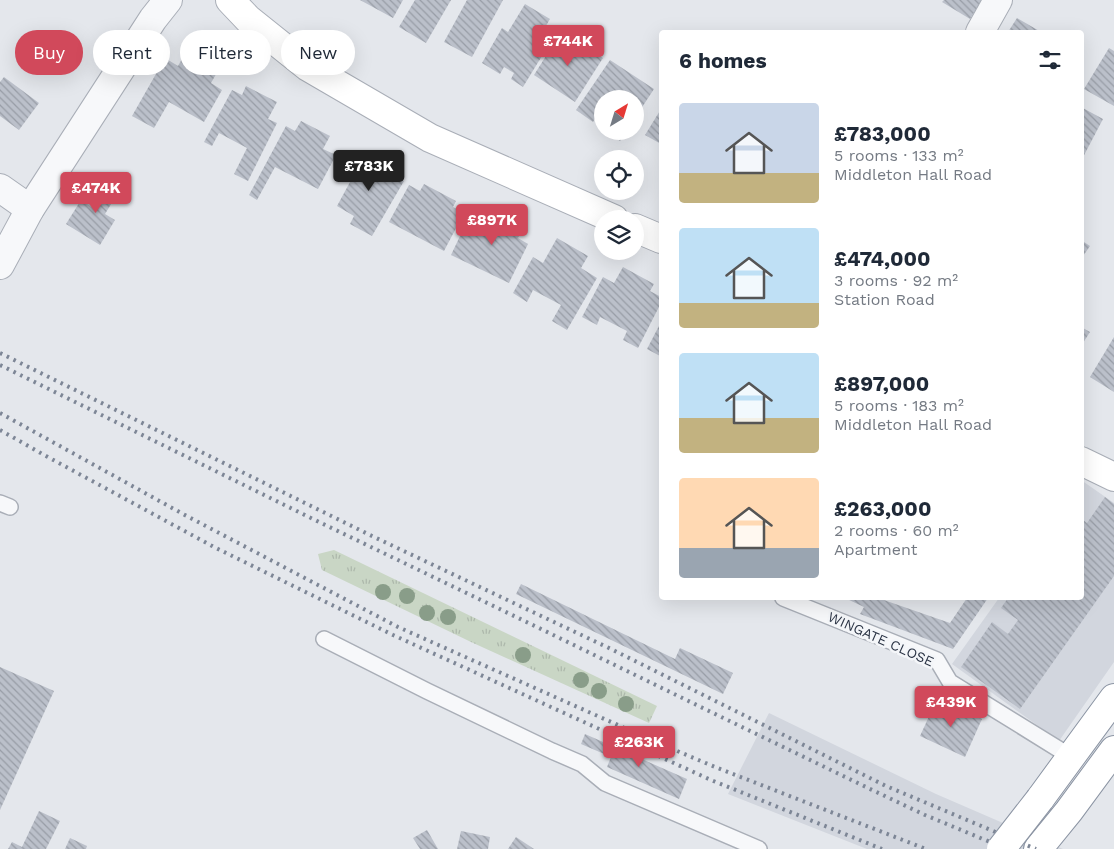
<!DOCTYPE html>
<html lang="en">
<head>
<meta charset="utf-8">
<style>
  :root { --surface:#fff; --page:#f2f2f3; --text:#1f2937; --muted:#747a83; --accent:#d1495b }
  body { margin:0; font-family:"Work Sans",sans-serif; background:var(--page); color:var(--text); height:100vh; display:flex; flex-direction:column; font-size:19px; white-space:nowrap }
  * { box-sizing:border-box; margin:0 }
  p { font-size:16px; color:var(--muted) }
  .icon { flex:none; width:28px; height:28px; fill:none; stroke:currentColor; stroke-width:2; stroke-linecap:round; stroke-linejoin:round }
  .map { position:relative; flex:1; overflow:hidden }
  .side { position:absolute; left:659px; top:30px; width:425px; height:570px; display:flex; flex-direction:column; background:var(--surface); border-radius:5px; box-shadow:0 5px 20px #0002 }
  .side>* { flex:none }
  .hud { position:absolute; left:15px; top:30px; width:475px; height:45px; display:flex; gap:10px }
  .needle { width:32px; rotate:38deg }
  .controls { position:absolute; left:594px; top:90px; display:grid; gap:10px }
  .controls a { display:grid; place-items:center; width:50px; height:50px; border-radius:50%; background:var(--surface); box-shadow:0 5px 20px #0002; font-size:25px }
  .price { position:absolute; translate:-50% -42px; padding:0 11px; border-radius:5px; background:var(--accent); color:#fff; font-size:16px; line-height:32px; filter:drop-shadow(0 1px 2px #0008) }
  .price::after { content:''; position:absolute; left:50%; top:30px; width:15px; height:11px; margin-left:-8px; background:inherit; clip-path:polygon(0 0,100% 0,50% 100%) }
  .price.selected { background:#222; color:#fff }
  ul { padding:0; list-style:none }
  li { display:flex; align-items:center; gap:15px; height:125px; padding:0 20px }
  li span { display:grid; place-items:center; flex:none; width:140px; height:100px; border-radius:5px; color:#555 }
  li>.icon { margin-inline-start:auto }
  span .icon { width:60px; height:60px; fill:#fffc; stroke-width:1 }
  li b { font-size:21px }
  h2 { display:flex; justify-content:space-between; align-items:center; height:60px; padding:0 20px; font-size:21px }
  .pill { padding:0 18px; border-radius:22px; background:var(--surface); box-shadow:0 5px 20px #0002; font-size:18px; line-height:45px }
  .pill.selected { background:var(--accent); color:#fff }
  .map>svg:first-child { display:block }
</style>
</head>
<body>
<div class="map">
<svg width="1114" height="849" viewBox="0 0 1114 849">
  <defs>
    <pattern id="grass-tufts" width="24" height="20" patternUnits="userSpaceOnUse" patternTransform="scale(1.25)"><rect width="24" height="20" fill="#c9d6c5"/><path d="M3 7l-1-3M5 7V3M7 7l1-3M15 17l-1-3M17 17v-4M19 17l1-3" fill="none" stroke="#adb8ab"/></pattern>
    <pattern id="building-back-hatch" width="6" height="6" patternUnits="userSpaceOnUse" patternTransform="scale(1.25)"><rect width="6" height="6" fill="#bbc0ca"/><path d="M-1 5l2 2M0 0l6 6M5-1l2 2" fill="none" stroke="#989da6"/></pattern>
  </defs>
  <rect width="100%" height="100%" fill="#e4e7ec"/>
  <!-- built -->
  <g fill="#d2d6de">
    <path d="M1081,480L1114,503V662L1059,741L952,664L999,598H1081Z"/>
    <path d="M769,713L936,794L1063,849H867L728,794Z"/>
  </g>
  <!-- grass -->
  <path fill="url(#grass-tufts)" d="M334,550L657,706L649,723L471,642L322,570L318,554Z"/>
  <!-- building -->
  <g fill="url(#building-back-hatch)">
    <path d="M360,0H403L393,18Z"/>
    <path d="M415,0H451L426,43L399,27Z"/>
    <path d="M467,0H503L472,57L444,42Z"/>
    <path d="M944,0H982L970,19L942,2Z"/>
    <path d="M525,4L550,19L535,44L545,51L523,87L511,79L514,73L504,67L500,74L482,63L502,28L508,32Z"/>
    <path d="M1017,18L1041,32H1008Z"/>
    <path d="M561,32L603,58L575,102L534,75Z"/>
    <path d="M1109,48L1114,51V106L1084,89Z"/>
    <path d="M187,50L219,69L211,83L222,90L204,122L169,102L154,128L132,116L165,58L178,66Z"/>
    <path d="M610,60L654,89L635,118V99H602V108L593,122L576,110Z"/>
    <path d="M4,77L39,103L19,130L0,116V82Z"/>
    <path d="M246,86L277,102L268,119L277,123L248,181L234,174L247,148L219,133L212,146L204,142L232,90L242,95Z"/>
    <path d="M1081,107L1103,119L1081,161Z"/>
    <path d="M661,109V144L645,135Z"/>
    <path d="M301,121L330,136L323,149L336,155L318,189L275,167L257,200L249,195L286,126L295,131Z"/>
    <path d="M605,131H626L620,141Z"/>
    <path d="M366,151L385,161L381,168L404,181L372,236L350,224L354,216L337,206L350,182L342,178L354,157L360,160Z"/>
    <path d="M112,176L124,183L105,214L115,220L100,245L66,224L81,200L93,208Z"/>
    <path d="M424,184L456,201L453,207L464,213L444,251L389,222L409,185L420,191Z"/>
    <path d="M489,212L523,228L518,238L528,244L509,283L451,255L469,217L483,224Z"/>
    <path d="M557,238L588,256L581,268L597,278L567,330L552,321L561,305L533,290L527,302L513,293L533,257L543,263Z"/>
    <path d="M1081,240L1090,246L1081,259Z"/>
    <path d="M623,267L654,284L650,291L661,297V303L638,348L623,340L627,331L600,317L597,325L582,317L603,277L614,283Z"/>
    <path d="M661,322V354L660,356L647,349Z"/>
    <path d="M1081,327L1090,332L1081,346Z"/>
    <path d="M1114,337V392L1090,377Z"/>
    <path d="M1105,497L1114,504V576L1020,709L961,667L992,622L1008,634L1018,620L1001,608L1008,598H1081V518L1087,523Z"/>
    <path d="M521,584L675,659L680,648L733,673L723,694L516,594Z"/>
    <path d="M845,598H878L950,623L967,598H988L953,649L860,614L864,607Z"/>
    <path d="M0,667L54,691L0,810Z"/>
    <path d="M937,699L982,719L965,757L920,736Z"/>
    <path d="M585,734L687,779L679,799L607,767L611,757L581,744Z"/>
    <path d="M39,811L60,821L46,849H8L12,842L22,847Z"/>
    <path d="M427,830L438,849H420L413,838Z"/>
    <path d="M461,831L490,837L488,849H457Z"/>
    <path d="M516,837L534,849H508Z"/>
    <path d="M70,838L87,846L86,849H65Z"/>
  </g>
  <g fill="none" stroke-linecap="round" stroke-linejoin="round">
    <defs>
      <g id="lane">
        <path d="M0,503L10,507"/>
        <path d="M783,598L937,660L950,682L1060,750L1069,760"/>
        <path d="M324,639L427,691L552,751L582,764L605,783L759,849"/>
      </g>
      <g id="street">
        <path d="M980,32L998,0"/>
        <path d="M0,188L30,209"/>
        <path d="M0,265L30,209L153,19L168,0"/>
      </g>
      <g id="secondary">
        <path d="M230,0L248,19L308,67L430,138L614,219"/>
        <path d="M635,228L661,239"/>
        <path d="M1081,461L1114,477"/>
      </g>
      <g id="highway">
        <path d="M1040,799L1114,698"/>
        <path d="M1038,849L1069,811L1114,750"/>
      </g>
    </defs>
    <!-- lane casing -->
    <use href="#lane" stroke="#a9aeb7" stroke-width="18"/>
    <!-- street casing -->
    <use href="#street" stroke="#a9aeb7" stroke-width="30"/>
    <!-- secondary casing -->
    <use href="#secondary" stroke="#a9aeb7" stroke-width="30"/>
    <!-- highway casing -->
    <use href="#highway" stroke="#8b94a3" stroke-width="30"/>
    <!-- lane -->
    <use href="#lane" stroke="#f7f8fa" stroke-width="15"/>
    <!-- street -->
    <use href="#street" stroke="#f7f8fa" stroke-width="28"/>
    <!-- secondary -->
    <use href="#secondary" stroke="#fff" stroke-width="28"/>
    <!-- highway -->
    <use href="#highway" stroke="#fff" stroke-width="28"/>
    <!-- rail -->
    <g stroke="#7d8696" stroke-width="4" stroke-dasharray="2.5 5" stroke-linecap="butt">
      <path d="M0,353L372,536L611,649L886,786L1036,849"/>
      <path d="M0,365L315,520L539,628L711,712L868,788L925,815L1007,849"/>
      <path d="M0,413L183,514L398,627L656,742L715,767L926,849"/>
      <path d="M0,430L46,456L214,547L393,635L711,780L882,849"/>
    </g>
    <defs>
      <path id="highway-bridge" d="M1001,849L1040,799"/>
    </defs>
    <!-- highway-bridge casing -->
    <use href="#highway-bridge" stroke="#8b94a3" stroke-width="30" stroke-linecap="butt"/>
    <!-- highway-bridge -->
    <use href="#highway-bridge" stroke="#fff" stroke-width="28"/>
  </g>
  <!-- trees -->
  <g fill="#899d89">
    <circle cx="383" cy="592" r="8"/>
    <circle cx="407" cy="596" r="8"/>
    <circle cx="427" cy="613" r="8"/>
    <circle cx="448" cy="617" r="8"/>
    <circle cx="523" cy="655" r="8"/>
    <circle cx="581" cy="680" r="8"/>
    <circle cx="599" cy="691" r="8"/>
    <circle cx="626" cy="704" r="8"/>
  </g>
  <g text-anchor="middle" stroke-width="5" stroke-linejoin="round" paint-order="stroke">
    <!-- street labels -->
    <g font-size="14" fill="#2b3445" stroke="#f4f6f9">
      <text transform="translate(881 639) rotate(24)" y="5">WINGATE CLOSE</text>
    </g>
  </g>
</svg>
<div class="controls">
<a><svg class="needle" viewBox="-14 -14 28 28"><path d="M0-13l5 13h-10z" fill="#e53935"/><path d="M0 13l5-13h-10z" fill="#747a83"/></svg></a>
<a><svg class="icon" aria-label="locate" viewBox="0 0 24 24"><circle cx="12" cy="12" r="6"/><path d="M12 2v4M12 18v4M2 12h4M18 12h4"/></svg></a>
<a><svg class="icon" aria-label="layers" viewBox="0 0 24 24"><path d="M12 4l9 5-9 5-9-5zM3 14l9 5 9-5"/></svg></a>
</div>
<b class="price" style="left:568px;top:67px">£744K</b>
<b class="price selected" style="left:369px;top:192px">£783K</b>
<b class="price" style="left:96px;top:214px">£474K</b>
<b class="price" style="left:492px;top:246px">£897K</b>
<b class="price" style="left:951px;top:728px">£439K</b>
<b class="price" style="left:639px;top:768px">£263K</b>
<div class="hud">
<a class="pill selected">Buy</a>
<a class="pill">Rent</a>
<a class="pill">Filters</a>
<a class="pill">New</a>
</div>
<section class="side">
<h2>6 homes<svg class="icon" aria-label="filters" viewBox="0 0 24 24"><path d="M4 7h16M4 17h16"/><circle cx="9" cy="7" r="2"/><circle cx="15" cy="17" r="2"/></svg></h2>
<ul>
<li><span style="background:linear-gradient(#c9d6e8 70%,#c2b280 0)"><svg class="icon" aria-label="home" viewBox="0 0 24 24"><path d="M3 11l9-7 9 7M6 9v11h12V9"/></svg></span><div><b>£783,000</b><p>5 rooms · 133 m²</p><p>Middleton Hall Road</p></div></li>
<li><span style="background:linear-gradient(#bfe0f5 75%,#c2b280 0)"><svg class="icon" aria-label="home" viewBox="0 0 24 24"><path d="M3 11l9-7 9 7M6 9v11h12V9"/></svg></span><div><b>£474,000</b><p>3 rooms · 92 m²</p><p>Station Road</p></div></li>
<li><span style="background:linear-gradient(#bfe0f5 65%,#c2b280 0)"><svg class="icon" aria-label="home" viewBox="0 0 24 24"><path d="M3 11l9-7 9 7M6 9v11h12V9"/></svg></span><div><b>£897,000</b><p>5 rooms · 183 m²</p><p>Middleton Hall Road</p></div></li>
<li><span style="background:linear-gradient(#ffd9b3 70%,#9aa5b1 0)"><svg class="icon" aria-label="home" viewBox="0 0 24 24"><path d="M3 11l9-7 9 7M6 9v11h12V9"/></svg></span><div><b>£263,000</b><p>2 rooms · 60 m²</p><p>Apartment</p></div></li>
</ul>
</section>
</div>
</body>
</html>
